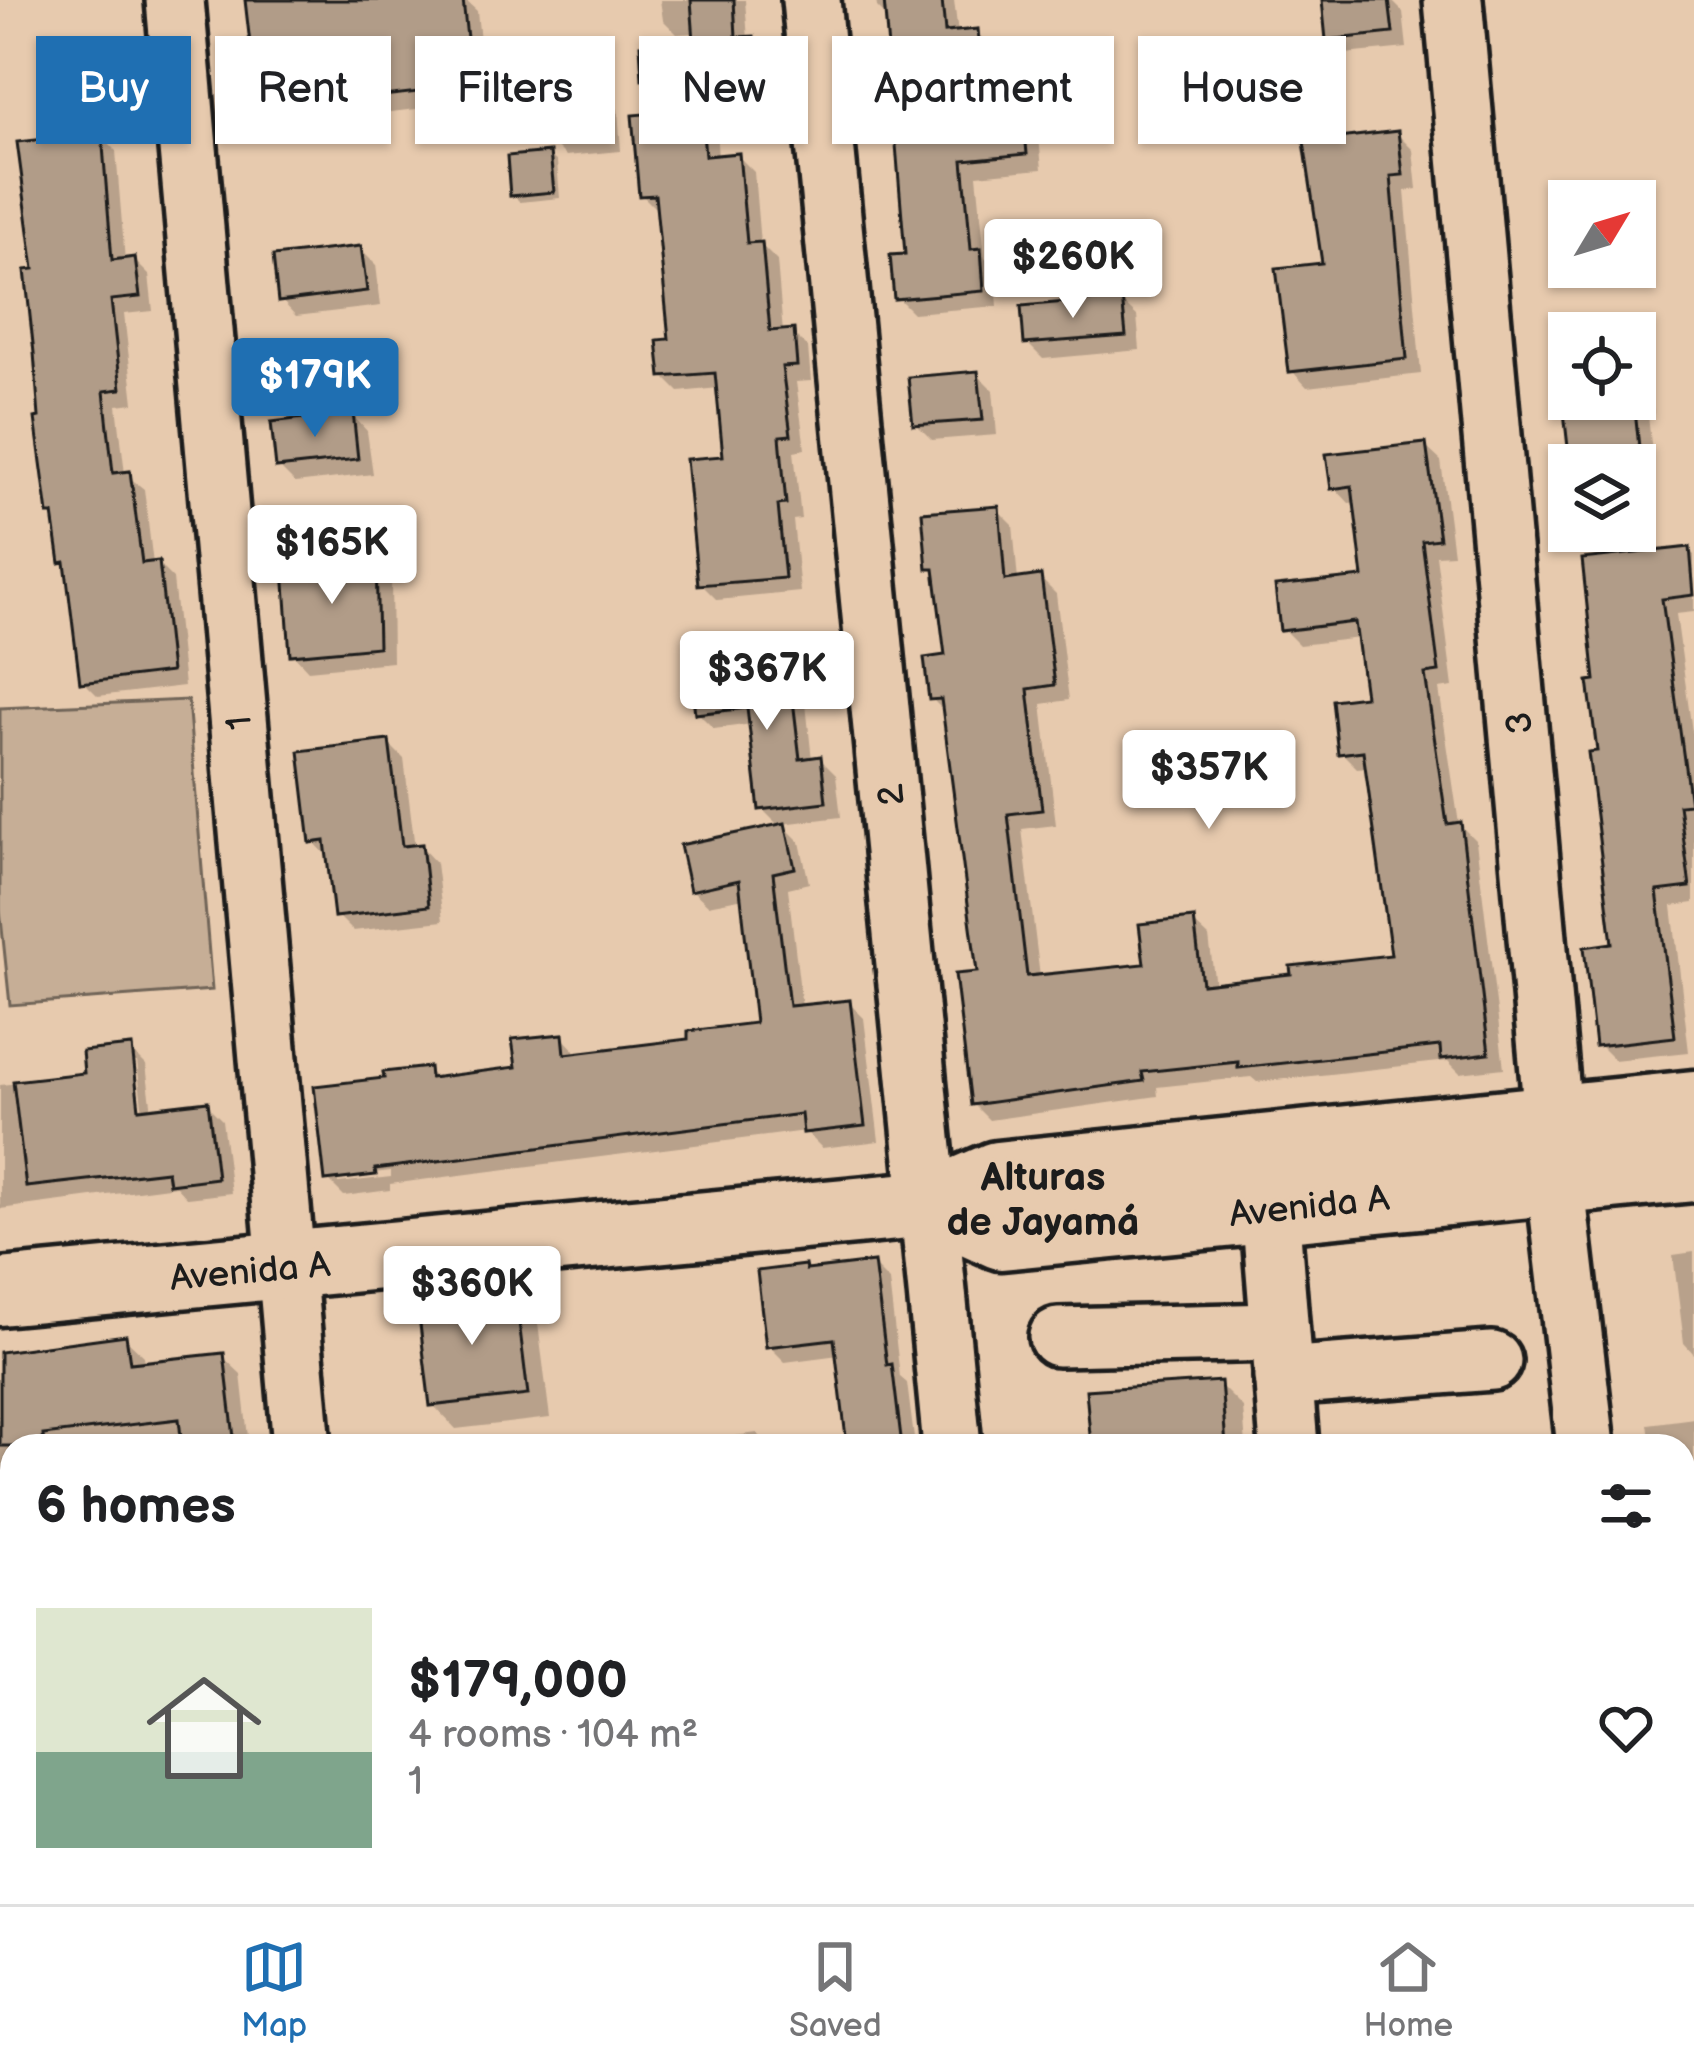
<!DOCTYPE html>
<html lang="en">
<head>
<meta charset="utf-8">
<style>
  :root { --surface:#fff; --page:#f2f2f2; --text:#202124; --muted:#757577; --line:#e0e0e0; --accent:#1f6fb2 }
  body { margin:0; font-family:"Balsamiq Sans",sans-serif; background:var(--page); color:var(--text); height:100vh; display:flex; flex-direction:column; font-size:45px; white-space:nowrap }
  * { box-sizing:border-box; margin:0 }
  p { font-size:39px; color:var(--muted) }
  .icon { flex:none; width:66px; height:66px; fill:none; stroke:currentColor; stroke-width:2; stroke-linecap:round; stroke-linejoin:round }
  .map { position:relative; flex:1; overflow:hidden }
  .sheet { position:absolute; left:0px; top:1434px; width:1695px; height:471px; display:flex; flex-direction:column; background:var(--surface); border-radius:36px 36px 0 0; box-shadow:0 3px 9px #0004 }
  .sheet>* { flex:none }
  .banner { position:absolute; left:36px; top:36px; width:1623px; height:108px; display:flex; gap:24px }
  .needle { width:78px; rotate:52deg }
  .tools { position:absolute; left:1548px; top:180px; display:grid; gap:24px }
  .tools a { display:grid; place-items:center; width:108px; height:108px; border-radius:0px; background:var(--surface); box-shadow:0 3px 9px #0004; font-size:60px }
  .price { position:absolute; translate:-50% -102px; padding:0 27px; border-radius:12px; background:#fff; color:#222; font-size:39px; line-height:78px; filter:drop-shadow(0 3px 6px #0008) }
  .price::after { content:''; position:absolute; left:50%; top:72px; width:36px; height:27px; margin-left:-18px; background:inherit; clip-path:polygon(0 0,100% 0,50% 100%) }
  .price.active { background:var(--accent); color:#fff }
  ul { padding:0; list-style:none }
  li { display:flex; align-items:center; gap:36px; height:300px; padding:0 36px }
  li+li { border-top:3px solid var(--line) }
  li span { display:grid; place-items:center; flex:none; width:336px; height:240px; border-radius:0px; color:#555 }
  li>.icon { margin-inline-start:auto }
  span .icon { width:144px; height:144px; fill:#fffc; stroke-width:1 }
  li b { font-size:51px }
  h2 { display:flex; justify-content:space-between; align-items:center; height:144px; padding:0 36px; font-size:51px }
  .chip { padding:0 42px; border-radius:0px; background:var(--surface); box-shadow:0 3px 9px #0004; font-size:42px; line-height:108px }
  .chip.active { background:var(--accent); color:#fff }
  .tabs { display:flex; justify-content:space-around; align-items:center; height:168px; border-top:3px solid var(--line); background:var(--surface); font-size:33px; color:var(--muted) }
  .tabs a { display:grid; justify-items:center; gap:6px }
  .tabs .active { color:var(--accent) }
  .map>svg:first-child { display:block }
</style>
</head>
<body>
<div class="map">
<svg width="1694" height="1904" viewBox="0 0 1694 1904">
  <rect width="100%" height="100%" fill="#e7caae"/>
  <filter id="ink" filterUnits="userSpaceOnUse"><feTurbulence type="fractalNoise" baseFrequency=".00833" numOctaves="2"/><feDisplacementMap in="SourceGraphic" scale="24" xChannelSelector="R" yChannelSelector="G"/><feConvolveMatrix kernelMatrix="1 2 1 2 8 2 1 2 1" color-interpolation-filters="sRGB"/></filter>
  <g filter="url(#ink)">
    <!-- green -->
    <path fill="#c6ae96" stroke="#716559" stroke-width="3" d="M188,700L212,990L10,1005L0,909V708Z"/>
    <!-- shadow -->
    <g fill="#0003" fill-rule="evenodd">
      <path d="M248,0H465L477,11L486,101L261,127L245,111L256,63Z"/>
      <path d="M660,0H745L748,39H753L767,53L771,83L659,91L645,77L698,43L697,33L677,34L663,20Z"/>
      <path d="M876,0H954L958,34L977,33L992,48L997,103L1021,101L1037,116L1042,169L977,175L985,257L995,267L998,306L913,313L897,297L908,257L888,18L877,7Z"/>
      <path d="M1325,0H1391L1403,12L1407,48L1345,54L1329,38Z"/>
      <path d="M602,93L618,109L621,151L566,156L550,140Z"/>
      <path d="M700,112L716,128L718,158L738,156L754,172L760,244L777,261L783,333L792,332L808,348L811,381L796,382L805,449L794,451L801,519L793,520L800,592L717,600L701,584L726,459L719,388L679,392L663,376L672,342L658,211L642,195Z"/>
      <path d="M1397,134L1413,150L1417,189L1405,191L1421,374L1307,387L1292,371L1325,266Z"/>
      <path d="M101,136L116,151L125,261L134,260L149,275L153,311L124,314L134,403L117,405L125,474L144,489L153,564H158L173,579L184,686L98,696L83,681L69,568L63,562L57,520L51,513L42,420L37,271Z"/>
      <path d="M549,155L557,162L560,198L520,202L513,195Z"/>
      <path d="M360,249L376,265L381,306L296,316L281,300Z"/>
      <path d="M1121,301L1137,316L1140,350L1043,359L1027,343Z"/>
      <path d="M1635,340L1646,351L1654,415H1648L1654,472L1635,474V465H1574L1559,343L1569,342V399H1635Z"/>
      <path d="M977,374L993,390L997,435L932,440L916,424Z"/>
      <path d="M352,415L367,431L373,474L295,483L279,467Z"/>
      <path d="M1425,446L1441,461L1453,554L1436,555L1453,687L1439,689L1459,824L1476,841L1504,1068L1460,1073L1448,1061L1257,1082L1251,1077L1157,1087L1158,1096L989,1120L973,1104L980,975L945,712L932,699L949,658L938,576L930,568L997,509L1013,525L1018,581L1040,578L1056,594L1069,700L1042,704L1056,825L1022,829L1040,977L1148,967L1193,922L1209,937L1215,986L1294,976L1394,957L1368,767L1357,768L1341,752L1368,699L1360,638L1299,645L1283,629L1366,579L1357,502L1349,503L1334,487Z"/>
      <path d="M1689,550L1694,555V612L1676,614L1694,746V903L1672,906L1689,1052L1614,1060L1598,1044L1616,946L1598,682Z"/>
      <path d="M375,562L391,577L392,662L308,670L293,654Z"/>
      <path d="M788,669L804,685L812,760L820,759L836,775L841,817L782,824L800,842L809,883L788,888L802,1008L849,1003L864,1018L879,1141L822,1148L805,1131L390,1184V1190L344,1196L328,1180L387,1080L428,1070L437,1080L519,1070L562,1037L579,1055L692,1042L759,1026L744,898L708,905L692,890L780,827L762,809L752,724L714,729L698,713ZM391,1171V1177L338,1183V1177Z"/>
      <path d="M388,743L404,759L415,848L421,847L436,863L443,921L353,931L337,915L330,859L313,841Z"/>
      <path d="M130,1049L146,1065L152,1111L207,1105L222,1120L231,1193L187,1198L176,1186L0,1209V1085L88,1076ZM130,1062H137L144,1124H138Z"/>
      <path d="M1694,1252V1354L1684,1343L1673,1255Z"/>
      <path d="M873,1265L889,1281L900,1377L907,1383L915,1446H850L839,1355L785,1362L769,1346L809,1273Z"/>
      <path d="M513,1292L537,1316L550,1418L456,1429L433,1405Z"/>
      <path d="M125,1338L144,1356L145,1364L222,1356L241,1374L249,1446H185L184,1438L116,1446H12V1485L0,1486V1354Z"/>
      <path d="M1219,1384L1243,1408L1246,1446H1094Z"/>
      <path d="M1694,1418V1644L1688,1645L1683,1640V1446H1651L1648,1424Z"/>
      <path d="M757,1433L770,1446H721L720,1438Z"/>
      <path d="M1694,1746V1822L1688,1816L1683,1773V1747Z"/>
      <path d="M399,1893H469L470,1904H400Z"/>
      <path d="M535,1893H685L665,1895L666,1901L642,1904H536Z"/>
      <path d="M851,1893H945L947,1904H856Z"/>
    </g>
    <!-- building -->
    <g fill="#b19c88" stroke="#1c1c1c" stroke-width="3">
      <path d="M245,0H463L472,86L242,112L236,63L252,61Z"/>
      <path d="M691,0H734L736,37L754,36L758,70L642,79L640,45L694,41Z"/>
      <path d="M884,0H942L945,32L978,29L984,101L1022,97L1027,154L963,160L971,249L981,248L984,291L894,299L890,255L905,254Z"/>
      <path d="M1322,0H1389L1393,33L1326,40Z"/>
      <path d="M603,90L607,137L547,142L543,95Z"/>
      <path d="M701,109L705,156L739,153L747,243L762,242L770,331L794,329L797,366L782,367L791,435L780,436L786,504L778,505L785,578L698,585L686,459L723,456L715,373L661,377L657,340L669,339L655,195L639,196L632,115Z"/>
      <path d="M1398,131L1403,175L1391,176L1407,359L1289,372L1276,268L1322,263L1304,142Z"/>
      <path d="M102,133L112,260L135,257L140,297L111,300L121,389L104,391L113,473L130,471L142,563L159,561L171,672L80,683L65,562L60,563L53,514H48L35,418L39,417L34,353L25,270L34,269L17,142Z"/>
      <path d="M550,152L554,192L510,196L507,156Z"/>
      <path d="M361,246L367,291L278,302L273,256Z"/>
      <path d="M1122,297L1126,336L1024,344L1021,306Z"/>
      <path d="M1569,339V399H1635V364L1639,400H1634L1640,457L1570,465L1556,341Z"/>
      <path d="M978,371L983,420L913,425L908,377Z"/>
      <path d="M353,412L358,459L276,468L271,422Z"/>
      <path d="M1426,443L1439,539L1422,541L1439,672L1425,674L1447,824L1461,822L1489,1053L1441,1059L1440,1046L1238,1068V1062L1142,1072L1144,1081L971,1105L955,974L977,972L941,699L929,700L924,658L945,655L934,569H927L922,512L999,506L1005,580L1041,575L1055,685L1028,689L1042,810L1008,814L1027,976L1144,964L1139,924L1194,918L1202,984L1291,974L1290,966L1391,955L1363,751L1338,754L1332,700L1365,696L1355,622L1280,631L1275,586L1363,577L1352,486L1331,489L1326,454Z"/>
      <path d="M1690,547L1694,595L1662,599L1690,804L1679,805L1690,887L1657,891L1675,1037L1595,1046L1584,947L1612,943L1588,752L1597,751L1588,681L1595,680L1582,559Z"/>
      <path d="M376,558L378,647L290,655L284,569Z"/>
      <path d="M789,666L800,759L821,756L826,802L759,810L747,708L695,714L691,677Z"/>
      <path d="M389,740L402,846L422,844L429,906L334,917L325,841L310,843L299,751Z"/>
      <path d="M785,823L795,868L773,873L789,1006L850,1000L865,1126L803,1133L801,1114L375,1169L376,1175L325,1181L314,1086L384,1078L383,1072L429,1067L430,1078L516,1067L512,1039L563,1034L565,1054L688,1039V1031L755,1023L739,880L690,891L680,845Z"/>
      <path d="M132,1046L139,1109L208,1101L217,1178L169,1184L167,1171L26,1187L13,1081L84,1073L82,1051Z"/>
      <path d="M874,1262L887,1365L892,1364L902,1446H847L834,1339L766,1347L757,1271L805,1265L806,1270Z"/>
      <path d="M515,1289L528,1395L430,1406L417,1300Z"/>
      <path d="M126,1335L130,1363L224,1353L235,1446H182L179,1419L43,1435L44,1446H0V1352Z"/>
      <path d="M1221,1381L1226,1446H1091L1086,1390Z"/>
    </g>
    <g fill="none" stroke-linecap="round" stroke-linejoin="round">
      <defs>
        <g id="minor">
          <path d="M175,0L302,1446"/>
          <path d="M811,0L952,1446"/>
          <path d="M1453,0L1550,1083L1555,1179L1586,1446"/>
          <path d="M1270,1209L1289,1446"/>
          <path d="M1058,1337L1279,1332"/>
          <path d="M1283,1377L1492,1361"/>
          <path d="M342,1893L343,1904"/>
          <path d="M991,1893L992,1904"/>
          <path d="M1641,1904L1694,1897"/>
        </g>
        <g id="major">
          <path d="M930,1204L1001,1236L1694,1168"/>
          <path d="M0,1292L930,1204L997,1175L1694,1104"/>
        </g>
      </defs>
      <!-- minor casing -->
      <use href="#minor" stroke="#1c1c1c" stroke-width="66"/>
      <!-- major casing -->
      <use href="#major" stroke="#1c1c1c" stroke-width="75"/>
      <!-- minor -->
      <use href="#minor" stroke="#e7caae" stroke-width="57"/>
      <!-- major -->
      <use href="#major" stroke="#e7caae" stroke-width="66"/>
    </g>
  </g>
  <g text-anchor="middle" stroke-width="9" stroke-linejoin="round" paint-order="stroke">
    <!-- street labels -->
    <g font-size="36" fill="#1c1c1c" stroke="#e7caae">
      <text transform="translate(238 723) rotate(-95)" y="13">1</text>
      <text transform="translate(1518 723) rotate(-95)" y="13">3</text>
      <text transform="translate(890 795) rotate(-96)" y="13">2</text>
      <text transform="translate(1309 1205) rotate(-6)" y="13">Avenida A</text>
      <text transform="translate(250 1270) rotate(-5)" y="13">Avenida A</text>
    </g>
    <!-- neighbourhood labels -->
    <g font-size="39" font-weight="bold" fill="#1c1c1c" stroke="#e7caae">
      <text x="1043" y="1190">Alturas<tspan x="1043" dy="45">de Jayamá</tspan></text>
    </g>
  </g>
</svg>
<div class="tools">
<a><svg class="needle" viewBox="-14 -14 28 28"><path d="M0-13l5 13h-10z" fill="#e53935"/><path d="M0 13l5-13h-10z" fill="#757577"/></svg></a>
<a><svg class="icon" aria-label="locate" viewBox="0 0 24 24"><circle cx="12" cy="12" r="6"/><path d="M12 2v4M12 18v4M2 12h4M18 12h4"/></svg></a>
<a><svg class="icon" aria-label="layers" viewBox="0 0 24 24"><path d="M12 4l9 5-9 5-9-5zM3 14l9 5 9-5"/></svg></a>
</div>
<b class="price" style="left:1073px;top:321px">$260K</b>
<b class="price active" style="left:315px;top:440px">$179K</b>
<b class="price" style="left:332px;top:607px">$165K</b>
<b class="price" style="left:767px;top:733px">$367K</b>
<b class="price" style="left:1209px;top:832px">$357K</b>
<b class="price" style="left:472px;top:1348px">$360K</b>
<div class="banner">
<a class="chip active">Buy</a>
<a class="chip">Rent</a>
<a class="chip">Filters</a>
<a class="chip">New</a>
<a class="chip">Apartment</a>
<a class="chip">House</a>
</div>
<section class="sheet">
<h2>6 homes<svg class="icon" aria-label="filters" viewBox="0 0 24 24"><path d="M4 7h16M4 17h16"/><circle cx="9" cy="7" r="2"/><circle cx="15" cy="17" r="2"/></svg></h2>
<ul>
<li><span style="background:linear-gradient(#dfe7d0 60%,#7fa58c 0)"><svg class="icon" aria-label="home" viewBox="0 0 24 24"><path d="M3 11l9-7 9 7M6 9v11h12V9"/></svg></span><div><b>$179,000</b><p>4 rooms · 104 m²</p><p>1</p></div><svg class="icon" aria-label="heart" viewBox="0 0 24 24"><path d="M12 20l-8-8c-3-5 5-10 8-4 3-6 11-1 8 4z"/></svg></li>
</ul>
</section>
</div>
<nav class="tabs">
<a class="active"><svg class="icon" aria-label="map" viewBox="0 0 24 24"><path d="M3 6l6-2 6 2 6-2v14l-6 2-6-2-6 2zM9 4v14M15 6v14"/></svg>Map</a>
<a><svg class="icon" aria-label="saved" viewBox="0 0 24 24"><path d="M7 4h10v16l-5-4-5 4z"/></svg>Saved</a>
<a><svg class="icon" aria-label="home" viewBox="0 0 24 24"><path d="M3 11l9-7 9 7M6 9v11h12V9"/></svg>Home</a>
</nav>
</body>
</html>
